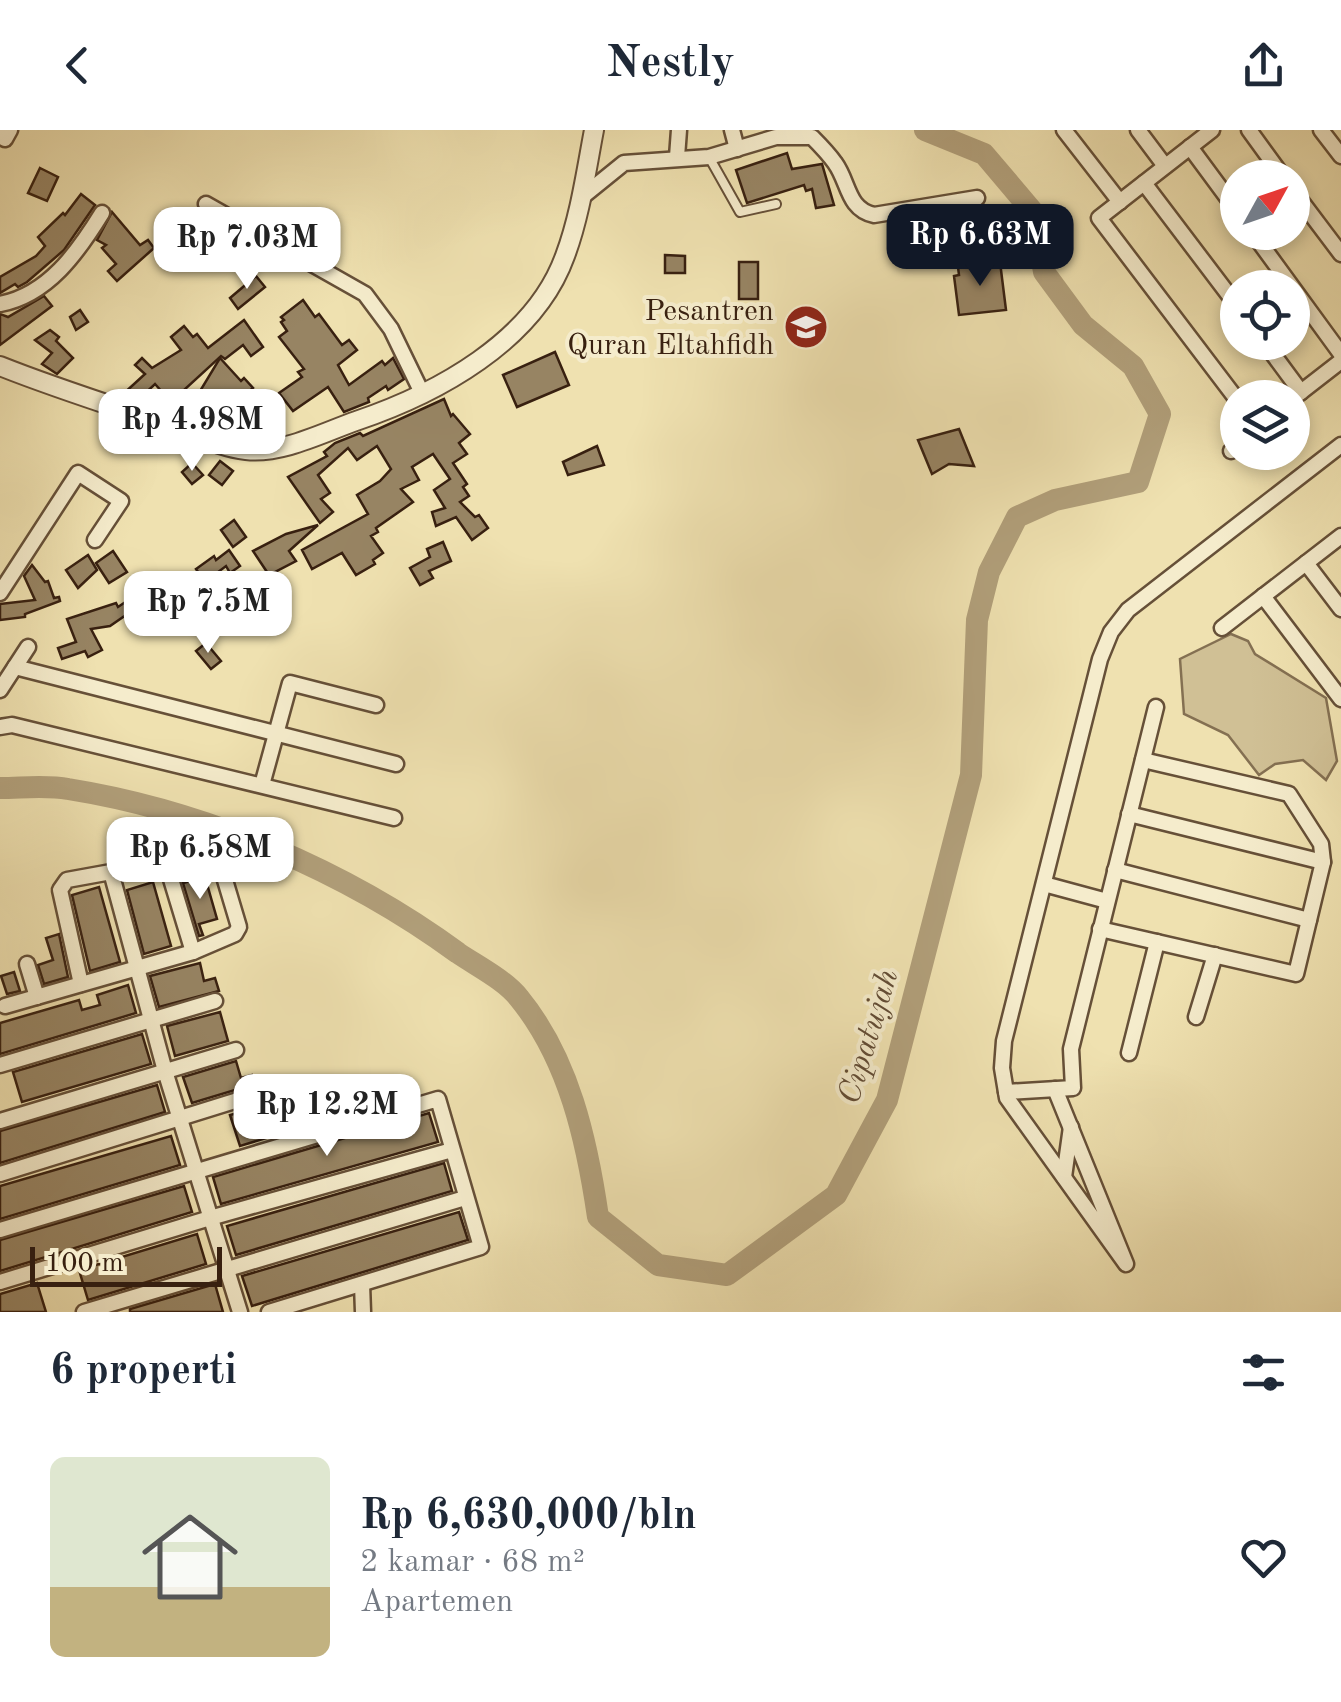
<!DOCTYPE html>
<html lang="id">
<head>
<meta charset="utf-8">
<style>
  :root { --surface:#fff; --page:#f2f2f3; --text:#1f2937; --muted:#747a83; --accent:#111827 }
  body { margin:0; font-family:"Old Standard TT",serif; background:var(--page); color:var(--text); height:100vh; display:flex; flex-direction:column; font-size:38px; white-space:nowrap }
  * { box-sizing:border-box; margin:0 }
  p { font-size:32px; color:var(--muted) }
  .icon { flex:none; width:55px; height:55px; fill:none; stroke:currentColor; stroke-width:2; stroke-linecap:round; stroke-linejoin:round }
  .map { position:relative; height:1182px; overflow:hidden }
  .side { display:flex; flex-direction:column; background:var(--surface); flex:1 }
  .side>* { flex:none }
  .needle { width:65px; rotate:50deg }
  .tools { position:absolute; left:1220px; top:30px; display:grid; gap:20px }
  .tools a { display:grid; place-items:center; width:90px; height:90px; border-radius:50%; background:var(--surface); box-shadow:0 5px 15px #0003; font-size:50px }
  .scale { position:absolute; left:30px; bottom:25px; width:192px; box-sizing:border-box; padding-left:10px; border:5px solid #382010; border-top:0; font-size:28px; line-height:35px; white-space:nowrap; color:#382010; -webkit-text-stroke:8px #f5eccc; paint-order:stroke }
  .price { position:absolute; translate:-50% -85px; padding:0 22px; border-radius:20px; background:#fff; color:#222; font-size:32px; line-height:65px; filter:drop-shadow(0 2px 5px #0008) }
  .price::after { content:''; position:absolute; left:50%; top:60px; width:30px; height:22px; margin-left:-15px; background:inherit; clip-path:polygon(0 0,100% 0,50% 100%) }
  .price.selected { background:var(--accent); color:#fff }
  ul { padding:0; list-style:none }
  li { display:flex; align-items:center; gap:30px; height:250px; padding:0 50px }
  li span { display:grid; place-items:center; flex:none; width:280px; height:200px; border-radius:15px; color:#555 }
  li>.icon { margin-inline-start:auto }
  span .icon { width:120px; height:120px; fill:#fffc; stroke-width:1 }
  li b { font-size:42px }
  h2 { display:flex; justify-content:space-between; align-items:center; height:120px; padding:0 50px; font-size:42px }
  header { display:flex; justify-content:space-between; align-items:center; height:130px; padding:0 50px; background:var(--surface); font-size:45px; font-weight:800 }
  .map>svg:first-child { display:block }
</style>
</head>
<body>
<header><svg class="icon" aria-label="back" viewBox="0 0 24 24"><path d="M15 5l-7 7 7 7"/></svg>Nestly<svg class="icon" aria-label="share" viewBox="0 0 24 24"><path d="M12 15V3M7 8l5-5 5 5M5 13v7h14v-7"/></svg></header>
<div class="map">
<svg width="1341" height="1182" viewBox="0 0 1341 1182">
  <rect width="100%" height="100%" fill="#efe1b0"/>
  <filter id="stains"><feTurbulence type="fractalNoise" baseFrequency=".002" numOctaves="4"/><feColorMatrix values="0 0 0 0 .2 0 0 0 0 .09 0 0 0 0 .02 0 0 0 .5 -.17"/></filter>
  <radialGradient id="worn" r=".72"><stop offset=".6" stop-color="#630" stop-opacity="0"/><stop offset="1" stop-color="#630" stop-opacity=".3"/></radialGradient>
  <!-- green -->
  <path fill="#d0c095" stroke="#847052" stroke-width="2.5" d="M1231,504L1248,511L1255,524L1326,568L1337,631L1326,650L1303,630L1275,634L1259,645L1228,605L1184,584L1180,529Z"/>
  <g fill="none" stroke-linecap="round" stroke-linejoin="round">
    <!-- river -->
    <path stroke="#b19f7a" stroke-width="22" d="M0,658C22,658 47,655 68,659C206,681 346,741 458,823C477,836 505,850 519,868C569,929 587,1011 598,1087L658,1135L727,1145L836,1065L887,970L971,645L977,490L989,442L1017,387L1055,370L1138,352L1160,284L1133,236L1083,195L1044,142L1034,83L984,24L925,0"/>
  </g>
  <!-- building -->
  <g fill="#978463" stroke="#382010" stroke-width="2.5">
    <path d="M787,23L792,39L822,34L834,75L816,78L812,59L806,61L804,55L747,73L736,40Z"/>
    <path d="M40,38L58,47L47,71L28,63Z"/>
    <path d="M81,64L95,75L64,120L27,152L18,157L15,154L0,163V147L36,126L45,116L38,107L63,83L65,85Z"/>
    <path d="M112,82L140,115L148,110L154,118L117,151L108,141L116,134L102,118L106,115L97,110Z"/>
    <path d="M665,125L685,126V143H665Z"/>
    <rect x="739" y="132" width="19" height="37"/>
    <path d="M1000,132L1006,180L959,185L954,146L959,145L958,137Z"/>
    <path d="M256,146L265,157L238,179L230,168Z"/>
    <path d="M44,166L52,176L0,215V184L8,187Z"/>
    <path d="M303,170L315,187L319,184L342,215L349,210L357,220L338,235L349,255L382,231L385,235L393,228L404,249L388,260L386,256L368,268L369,272L344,282L328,257L293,281L279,263L302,247L298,242L304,239L279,207L287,201L281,192L284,190L281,187Z"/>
    <path d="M80,180L88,192L76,200L70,187Z"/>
    <path d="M244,190L263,217L251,226L243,215L225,229L221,226L171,272L155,254L137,271L121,266L145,244L135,235L142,228L152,238L181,220L171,207L184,196L193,207L197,204L208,218Z"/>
    <path d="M50,200L59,207L56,211L73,228L57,244L42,234L52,223L35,210Z"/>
    <path d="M555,222L569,255L517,277L503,245Z"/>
    <path d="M220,228L241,251L244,248L253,258L213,292L205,283L191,276Z"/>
    <path d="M444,269L451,286L453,284L470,304L459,313L467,324L453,333L467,354L463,357L469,366L460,372L475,387L479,385L488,398L472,410L456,387L436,396L432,382L445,378L434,360L450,349L433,324L412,337L419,350L401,359L413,372L376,398L378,402L371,406L383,423L373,430L375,434L356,445L342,423L312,439L302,420L368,384L357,365L380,351L391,339L377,316L357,330L348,318L318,345L330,363L321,369L333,382L320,393L288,347L327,326L324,322L335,313L360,303L363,306Z"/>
    <path d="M265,272L280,290L268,298L266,294L253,304L250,300L241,306L232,294Z"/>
    <path d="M959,299L974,336L949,334L932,344L918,310Z"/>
    <path d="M597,316L604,335L568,345L563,332Z"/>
    <path d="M220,331L233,341L222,355L209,345Z"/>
    <path d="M192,333L203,345L192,354L182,342Z"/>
    <path d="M234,390L246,407L233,417L221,400Z"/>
    <path d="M318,395L289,421L296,431L269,445L253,421L286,404Z"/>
    <path d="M443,412L451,431L429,441L433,448L420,455L410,438L430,427L427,419Z"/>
    <path d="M229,420L240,436L230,443L226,436L205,452L196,439L214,426L216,430Z"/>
    <path d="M113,421L127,442L109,453L96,433Z"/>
    <path d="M88,425L97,440L78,458L66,440Z"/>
    <path d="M32,435L45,452L48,451L54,468L59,467L60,471L25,484V487L0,490V474L35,470L24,446Z"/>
    <path d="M130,469L138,481L144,477L153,491L138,502L126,485L110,496L91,499L102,520L88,527L85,521L62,529L58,518L76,512L67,489L116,473L118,477Z"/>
    <path d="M206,513L221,531L211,539L196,521Z"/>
    <path d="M205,747L217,789L199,794L203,805L199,806L183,753Z"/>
    <path d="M153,752L171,816L144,824L127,760Z"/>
    <path d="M99,757L120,832L90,841L72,765Z"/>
    <path d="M59,804L68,847L44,854L38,835L53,830L46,808Z"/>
    <path d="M200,833L204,851L215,848L219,861L159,877L150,846Z"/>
    <path d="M14,842L20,861L7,864L1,846Z"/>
    <path d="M128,855L136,883L0,924V893L79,870L82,880L100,875L97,865Z"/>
    <path d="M220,882L228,911L175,926L167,896Z"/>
    <path d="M142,904L151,934L22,972L13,942Z"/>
    <path d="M236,931L241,948L252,945L255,954L192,973L183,947Z"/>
    <path d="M157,955L165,982L0,1033V1001Z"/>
    <path d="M283,970L288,988L299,984L303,997L240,1016L230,985Z"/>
    <path d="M429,983L438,1012L221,1074L213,1047Z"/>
    <path d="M171,1006L180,1035L0,1089V1056Z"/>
    <path d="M444,1033L452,1061L236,1125L227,1096Z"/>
    <path d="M184,1056L192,1082L0,1141V1110Z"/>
    <path d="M459,1082L468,1110L252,1176L242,1146Z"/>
    <path d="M197,1104L206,1134L88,1170L79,1140Z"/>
    <path d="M37,1153L46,1182H0V1164Z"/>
    <path d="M215,1154L223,1182H130V1179Z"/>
  </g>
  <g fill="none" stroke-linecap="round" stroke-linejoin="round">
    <defs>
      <path id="service" d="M709,27L740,82L776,74"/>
      <g id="minor">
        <path d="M732,0L737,19"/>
        <path d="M1064,0L1120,72"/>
        <path d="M1138,0L1165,36"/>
        <path d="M1212,0L1099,88L1238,271"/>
        <path d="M1249,0L1284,48"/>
        <path d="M1321,0L1341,26"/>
        <path d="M0,6L5,9L10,0"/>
        <path d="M1190,17L1238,82"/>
        <path d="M677,27L679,0"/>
        <path d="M1144,53L1238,177"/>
        <path d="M1292,59L1341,124"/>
        <path d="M582,67L624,33L709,27L776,7H812C820,15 828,23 835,33C849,52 847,79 874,85L977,68"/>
        <path d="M206,74L365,164L391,199L423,265"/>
        <path d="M1252,102L1341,224"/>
        <path d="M0,174C48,165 78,122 102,83"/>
        <path d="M1264,212L1301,262"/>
        <path d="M1292,269L1341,231"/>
        <path d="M1231,321L1238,316"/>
        <path d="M1306,433L1341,479"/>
        <path d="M0,463L78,343L121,371L95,410"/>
        <path d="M1263,466L1341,569"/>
        <path d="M1222,498L1341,406"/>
        <path d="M15,537L396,634"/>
        <path d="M0,560L28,517"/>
        <path d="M0,597L12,595L394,688"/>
        <path d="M262,655L290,553L376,575"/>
        <path d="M1129,684L1323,732"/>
        <path d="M1115,740L1309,790"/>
        <path d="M111,742L165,941L240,1182"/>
        <path d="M1044,754L1107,771"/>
        <path d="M1100,799L1296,844L1323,732L1321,714L1289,664L1143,630"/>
        <path d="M27,834L37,867"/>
        <path d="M81,854L60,760L67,750L111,742L215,733L222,740L239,797L235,804L193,822"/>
        <path d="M5,876L193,822L167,736"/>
        <path d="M1196,887L1215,825"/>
        <path d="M1129,923L1157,812"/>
        <path d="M0,935L215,871"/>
        <path d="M1055,959L1126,1134L1007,968L1002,938L1004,911L1100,529L1111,502L1128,480L1341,315"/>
        <path d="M1006,962L1073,958L1071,919L1156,577"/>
        <path d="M0,991L236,920"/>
        <path d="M0,1044L267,961"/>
        <path d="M1064,1047L1071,997"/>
        <path d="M0,1100L438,969L481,1117L269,1182"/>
        <path d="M0,1152L210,1088L452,1020"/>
        <path d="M362,1154L363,1182"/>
        <path d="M84,1182L465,1068"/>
      </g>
      <path id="tertiary" d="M0,236C55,258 110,275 166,294C192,302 218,317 246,320C282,324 322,303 356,291C436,264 534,212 565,126C580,86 586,42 594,0"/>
    </defs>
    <!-- service casing -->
    <use href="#service" stroke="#665038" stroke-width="12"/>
    <!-- minor casing -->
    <use href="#minor" stroke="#665038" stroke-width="19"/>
    <!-- tertiary casing -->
    <use href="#tertiary" stroke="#665038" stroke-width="22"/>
    <!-- service -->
    <use href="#service" stroke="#f5eccc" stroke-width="8"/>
    <!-- minor -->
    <use href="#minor" stroke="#f5eccc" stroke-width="14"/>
    <!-- tertiary -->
    <use href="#tertiary" stroke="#f5eccc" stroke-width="18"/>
  </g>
  <!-- icons -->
  <defs>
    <symbol id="school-disc" viewBox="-11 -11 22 22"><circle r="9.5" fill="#8f2418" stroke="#f5eccc"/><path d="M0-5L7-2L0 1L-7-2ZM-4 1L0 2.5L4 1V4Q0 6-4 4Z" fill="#fff"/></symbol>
  </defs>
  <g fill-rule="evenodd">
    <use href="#school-disc" x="781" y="172" width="50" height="50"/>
  </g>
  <g text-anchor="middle" stroke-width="8" stroke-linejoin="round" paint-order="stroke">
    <!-- poi labels -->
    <g font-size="30" fill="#382010" stroke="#f5eccc" text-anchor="end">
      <text x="774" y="190">Pesantren<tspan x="774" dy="34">Quran Eltahfidh</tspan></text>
    </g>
    <!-- water labels -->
    <g font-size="32" font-style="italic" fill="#624c35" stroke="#f5eccc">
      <text transform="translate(867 906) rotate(-73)" y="11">Cipatujah</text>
    </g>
  </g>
  <rect width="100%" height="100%" filter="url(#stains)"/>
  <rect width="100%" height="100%" fill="url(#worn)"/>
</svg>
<div class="tools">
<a><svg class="needle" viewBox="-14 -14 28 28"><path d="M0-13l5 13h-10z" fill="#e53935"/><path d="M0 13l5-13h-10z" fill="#747a83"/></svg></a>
<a><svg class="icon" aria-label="locate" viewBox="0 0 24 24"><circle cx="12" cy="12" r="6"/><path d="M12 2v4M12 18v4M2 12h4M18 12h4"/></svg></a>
<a><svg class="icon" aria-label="layers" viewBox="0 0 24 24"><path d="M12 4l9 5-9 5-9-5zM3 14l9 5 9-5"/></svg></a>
</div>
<div class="scale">100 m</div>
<b class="price selected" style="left:980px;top:159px">Rp 6.63M</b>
<b class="price" style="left:247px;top:162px">Rp 7.03M</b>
<b class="price" style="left:192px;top:344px">Rp 4.98M</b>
<b class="price" style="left:208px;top:526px">Rp 7.5M</b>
<b class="price" style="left:200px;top:772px">Rp 6.58M</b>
<b class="price" style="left:327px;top:1029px">Rp 12.2M</b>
</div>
<section class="side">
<h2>6 properti<svg class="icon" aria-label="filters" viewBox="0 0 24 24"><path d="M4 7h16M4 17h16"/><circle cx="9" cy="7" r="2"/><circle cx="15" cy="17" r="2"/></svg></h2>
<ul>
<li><span style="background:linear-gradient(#dfe7d0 65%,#c2b280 0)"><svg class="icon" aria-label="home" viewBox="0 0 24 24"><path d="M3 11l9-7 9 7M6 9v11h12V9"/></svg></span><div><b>Rp 6,630,000/bln</b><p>2 kamar · 68 m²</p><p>Apartemen</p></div><svg class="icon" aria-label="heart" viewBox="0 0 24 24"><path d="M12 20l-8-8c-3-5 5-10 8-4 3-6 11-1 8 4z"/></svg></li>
</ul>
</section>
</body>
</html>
